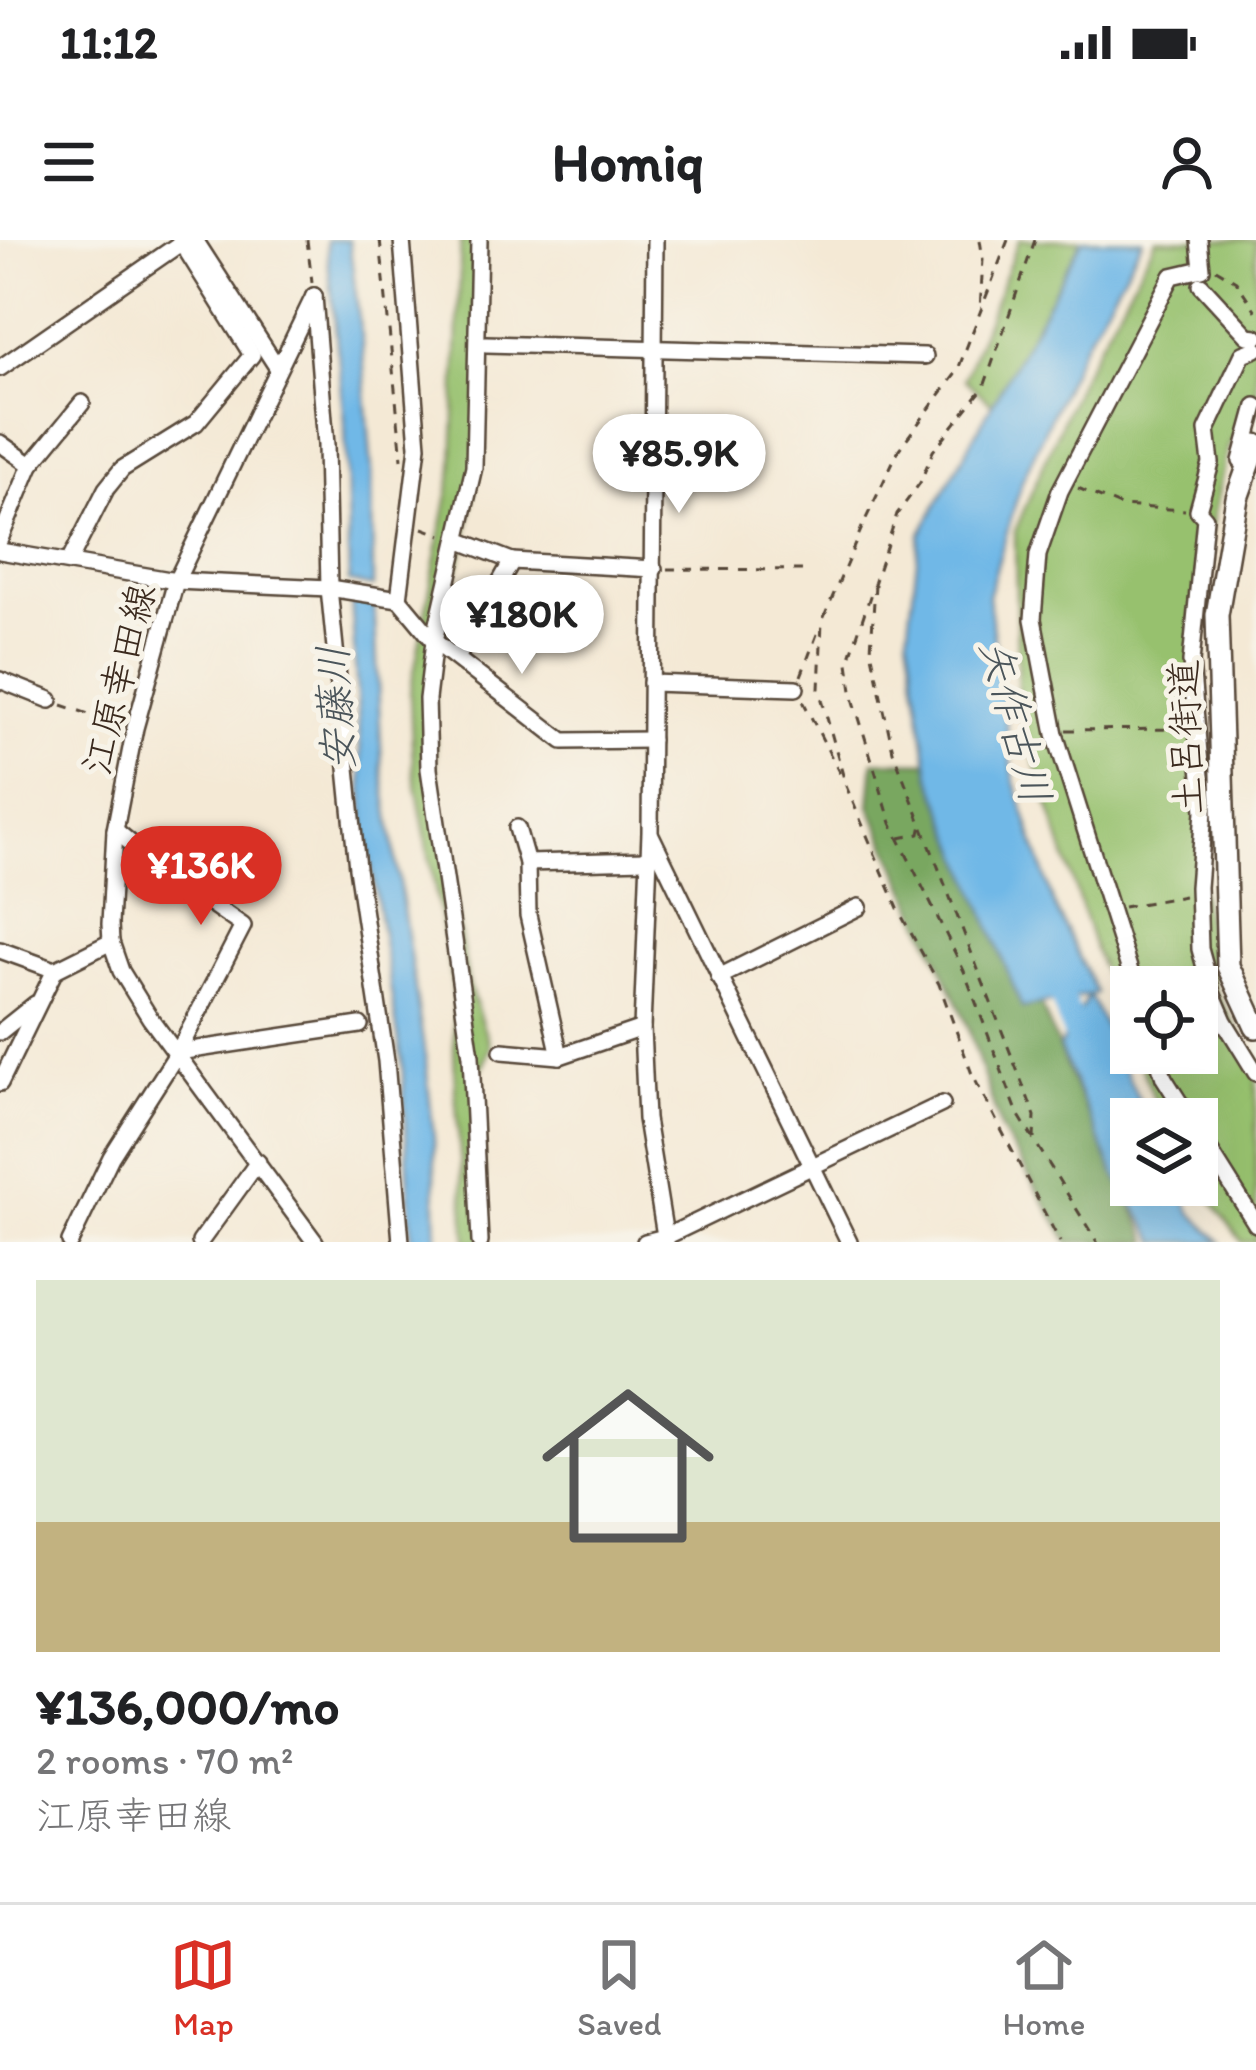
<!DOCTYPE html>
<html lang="en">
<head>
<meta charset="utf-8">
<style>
  :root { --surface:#fff; --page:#f2f2f2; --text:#202124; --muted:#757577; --line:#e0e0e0; --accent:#d93025 }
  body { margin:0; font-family:Itim,"Klee One",sans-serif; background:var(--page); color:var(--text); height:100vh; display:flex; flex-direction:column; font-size:45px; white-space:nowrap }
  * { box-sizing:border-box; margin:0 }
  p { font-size:39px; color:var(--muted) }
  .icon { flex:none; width:66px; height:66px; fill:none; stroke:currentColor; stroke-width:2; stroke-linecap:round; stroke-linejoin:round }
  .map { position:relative; height:1002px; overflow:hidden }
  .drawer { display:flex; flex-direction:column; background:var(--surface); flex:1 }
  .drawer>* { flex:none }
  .controls { position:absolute; left:1110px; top:726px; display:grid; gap:24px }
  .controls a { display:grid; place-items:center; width:108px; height:108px; border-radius:0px; background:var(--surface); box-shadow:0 12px 48px #0002; font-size:60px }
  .price { position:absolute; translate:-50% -102px; padding:0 27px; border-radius:42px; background:#fff; color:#222; font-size:39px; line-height:78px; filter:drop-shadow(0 3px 6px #0008) }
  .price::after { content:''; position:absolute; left:50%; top:72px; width:36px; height:27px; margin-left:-18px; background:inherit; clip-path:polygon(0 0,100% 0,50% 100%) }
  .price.selected { background:var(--accent); color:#fff }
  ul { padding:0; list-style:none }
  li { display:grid; align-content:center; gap:24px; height:636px; padding:0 36px }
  li span { display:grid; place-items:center; height:372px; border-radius:0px; color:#555 }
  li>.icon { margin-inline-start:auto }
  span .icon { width:216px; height:216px; fill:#fffc; stroke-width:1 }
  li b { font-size:51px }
  .status { display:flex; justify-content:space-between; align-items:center; height:84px; padding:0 60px; background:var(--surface); direction:ltr }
  .status svg { height:33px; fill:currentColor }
  header { display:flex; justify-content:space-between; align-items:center; height:156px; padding:0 36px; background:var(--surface); font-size:54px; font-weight:700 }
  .tab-bar { display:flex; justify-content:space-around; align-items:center; height:168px; border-top:3px solid var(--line); background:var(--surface); font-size:33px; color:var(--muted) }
  .tab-bar a { display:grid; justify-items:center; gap:6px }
  .tab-bar .selected { color:var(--accent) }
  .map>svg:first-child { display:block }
</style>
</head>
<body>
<div class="status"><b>11:12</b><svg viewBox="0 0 49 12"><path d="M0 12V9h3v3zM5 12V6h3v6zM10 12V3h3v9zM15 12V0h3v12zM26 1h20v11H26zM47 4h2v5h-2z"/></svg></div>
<header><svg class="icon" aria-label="menu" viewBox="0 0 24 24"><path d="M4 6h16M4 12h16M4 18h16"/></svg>Homiq<svg class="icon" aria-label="person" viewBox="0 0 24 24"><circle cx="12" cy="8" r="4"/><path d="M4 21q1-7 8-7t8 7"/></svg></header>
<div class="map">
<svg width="1256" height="1002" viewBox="0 0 1256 1002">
  <rect width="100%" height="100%" fill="#f7f3e8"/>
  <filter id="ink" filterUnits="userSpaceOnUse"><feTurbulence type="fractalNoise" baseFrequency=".00833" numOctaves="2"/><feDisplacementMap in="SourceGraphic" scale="24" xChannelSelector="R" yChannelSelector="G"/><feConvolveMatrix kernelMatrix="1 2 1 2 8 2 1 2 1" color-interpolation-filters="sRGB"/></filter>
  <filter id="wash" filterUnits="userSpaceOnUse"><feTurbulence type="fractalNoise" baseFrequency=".004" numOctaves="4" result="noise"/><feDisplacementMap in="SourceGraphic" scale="48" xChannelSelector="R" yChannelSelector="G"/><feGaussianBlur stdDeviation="2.7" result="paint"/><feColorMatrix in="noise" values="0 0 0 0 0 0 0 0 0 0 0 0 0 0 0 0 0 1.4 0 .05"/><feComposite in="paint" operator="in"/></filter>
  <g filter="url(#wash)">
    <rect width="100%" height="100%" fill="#f4e9d5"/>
    <!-- green -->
    <g fill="#97c16e" stroke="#697646" stroke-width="3">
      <path d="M461,0H484L479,224L466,299L444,382L434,448L436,541L443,594L468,742L490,807L478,839L488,1002H467L455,850L453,747L413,528L410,453L453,229Z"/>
      <path d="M1019,0H1100L994,166L964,139Z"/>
      <path d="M1156,0H1256V157L1228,207L1204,320L1201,648L1215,750L1256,823V1002H1242L1197,940V879H1162L1136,813H1197V747H1131V801L1096,714L1018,468L1015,291L1080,139Z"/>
    </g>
    <!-- forest -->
    <path fill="#79a761" stroke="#5a6840" stroke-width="3" d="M874,521L943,522L1072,841L1150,1002H1069L1001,890L967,784L870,566Z"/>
    <!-- water -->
    <g fill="#6fb8e7" stroke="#557182" stroke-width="3">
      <path d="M326,0H349L362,103L372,232L373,347L349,342L345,181Z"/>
      <path d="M1082,0H1143L1079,113L1022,241L988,356L1014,539L1054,665L1096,753L1090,756L1148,879H1131V945H1179L1191,972L1221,1002H1157L1114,933L1059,807L1089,755L1022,768L930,535L908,395L920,295Z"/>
      <path d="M351,357L374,360L382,528L426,822L434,899L437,1002H412L402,822L365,586Z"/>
    </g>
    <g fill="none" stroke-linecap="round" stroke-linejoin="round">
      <!-- river -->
      <path stroke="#6fb8e7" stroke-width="24" d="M1053,731L1081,812"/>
    </g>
  </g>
  <g filter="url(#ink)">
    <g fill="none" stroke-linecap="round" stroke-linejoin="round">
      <defs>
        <g id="street">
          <path d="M195,0L277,127"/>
          <path d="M479,0L474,227L434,401L427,459L429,529L471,816L480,1002"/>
          <path d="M655,0L650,592L642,788L646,879L666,1002"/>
          <path d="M1201,45L1248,96L1256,97"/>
          <path d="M314,56L176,341L135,488L115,590L110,684L111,702L121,731L150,778L315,1002"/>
          <path d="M314,56L326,205L329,348L357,628L386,821L401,1002"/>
          <path d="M486,104L925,116"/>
          <path d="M1256,109L1243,114L1207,190L1211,223L1198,270L1205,278L1191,422L1204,571L1198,647L1200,709L1212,753L1224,781L1256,833"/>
          <path d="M0,128L185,0"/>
          <path d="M0,203L31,225"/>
          <path d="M1248,227L1241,221L1256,166"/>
          <path d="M0,299L31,225L82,163"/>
          <path d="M0,311L176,341L329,348L399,359L434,401L563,501L651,500"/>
          <path d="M512,321L654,329"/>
          <path d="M69,322L106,249L122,229L196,183L252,115L180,0"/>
          <path d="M399,359L418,206L402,0"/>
          <path d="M457,418L512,321L458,300"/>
          <path d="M0,440L50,460"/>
          <path d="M651,443L796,448"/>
          <path d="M517,588L527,623L528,675L560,816"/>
          <path d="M651,595L849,1002"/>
          <path d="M527,623L646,620"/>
          <path d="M0,710L55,730"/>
          <path d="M719,737L859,667"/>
          <path d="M1135,747L1055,494L1033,379L1038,315L1060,251L1172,36L1202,29L1199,0"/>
          <path d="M0,792L35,764"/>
          <path d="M502,811L560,816L642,788"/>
          <path d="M178,812L360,785"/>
          <path d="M1156,813L1164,838L1190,879"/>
          <path d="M0,843L55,730L111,702"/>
          <path d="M1197,890L1256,984"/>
          <path d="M70,1002L111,917L178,812L243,686L164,631L115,590"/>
          <path d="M200,1002L258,922"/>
          <path d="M645,1002L665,997L942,864"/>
        </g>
        <path id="secondary" d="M1256,205L1237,258L1217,375L1228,726L1256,787"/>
      </defs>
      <!-- street casing -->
      <use href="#street" stroke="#574739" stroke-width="20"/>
      <!-- secondary casing -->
      <use href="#secondary" stroke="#574739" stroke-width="26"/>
      <!-- path -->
      <g stroke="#574739" stroke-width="3" stroke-dasharray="9 9" stroke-linecap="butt">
        <path d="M307,0L312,42"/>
        <path d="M380,0L402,219"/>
        <path d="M980,0L983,19L980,70"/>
        <path d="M1008,0L957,132L899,209L863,285L822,382L819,449L846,546L900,673L939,744L972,834L1060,1002"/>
        <path d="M1035,0L984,147L933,211L920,243L897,274L848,423L853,458L891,583L964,731L1018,874L1097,1002"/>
        <path d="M1216,29L1236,41L1256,71"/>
        <path d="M1078,248L1120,266L1185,270"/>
        <path d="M423,288L442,295"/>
        <path d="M667,329L809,330"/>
        <path d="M875,344L871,410L893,511L1035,876L1034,899"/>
        <path d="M801,436L819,389"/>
        <path d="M803,461L842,538"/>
        <path d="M62,465L121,485"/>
        <path d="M1066,490L1182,489"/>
        <path d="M900,598L920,594L922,584"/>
        <path d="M1123,667L1184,656"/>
      </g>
      <!-- street -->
      <use href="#street" stroke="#fff" stroke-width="15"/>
      <!-- secondary -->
      <use href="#secondary" stroke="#fff" stroke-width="21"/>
    </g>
  </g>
  <g text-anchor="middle" stroke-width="10" stroke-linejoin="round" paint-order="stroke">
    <!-- street labels -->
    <g font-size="39" fill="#3b2a1e" stroke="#f7f3e8">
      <text transform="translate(118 439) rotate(-76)" y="14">江原幸田線</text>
      <text transform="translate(1185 497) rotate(-92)" y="14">土呂街道</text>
    </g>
    <!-- water labels -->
    <g font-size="42" font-style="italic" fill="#4b555a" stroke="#f7f3e8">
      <text transform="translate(335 468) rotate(-93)" y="15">安藤川</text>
      <text transform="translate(1016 481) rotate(75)" y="15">矢作古川</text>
    </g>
  </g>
</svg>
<div class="controls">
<a><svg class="icon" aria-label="locate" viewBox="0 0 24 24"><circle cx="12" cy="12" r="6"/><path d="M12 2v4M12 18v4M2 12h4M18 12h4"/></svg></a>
<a><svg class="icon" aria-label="layers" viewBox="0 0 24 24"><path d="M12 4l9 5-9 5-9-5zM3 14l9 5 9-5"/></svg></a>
</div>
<b class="price" style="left:679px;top:276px">¥85.9K</b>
<b class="price" style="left:522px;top:437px">¥180K</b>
<b class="price selected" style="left:201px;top:688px">¥136K</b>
</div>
<section class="drawer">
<ul>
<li><span style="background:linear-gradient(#dfe7d0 65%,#c2b280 0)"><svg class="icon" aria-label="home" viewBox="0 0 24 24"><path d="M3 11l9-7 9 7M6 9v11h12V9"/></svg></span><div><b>¥136,000/mo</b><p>2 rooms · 70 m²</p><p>江原幸田線</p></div></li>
</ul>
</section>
<nav class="tab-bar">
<a class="selected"><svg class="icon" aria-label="map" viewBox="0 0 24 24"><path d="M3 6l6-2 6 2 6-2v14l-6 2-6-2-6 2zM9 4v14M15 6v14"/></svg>Map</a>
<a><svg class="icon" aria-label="saved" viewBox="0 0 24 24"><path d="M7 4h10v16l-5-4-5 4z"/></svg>Saved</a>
<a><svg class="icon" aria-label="home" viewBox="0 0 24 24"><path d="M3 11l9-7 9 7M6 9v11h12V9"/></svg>Home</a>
</nav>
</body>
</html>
